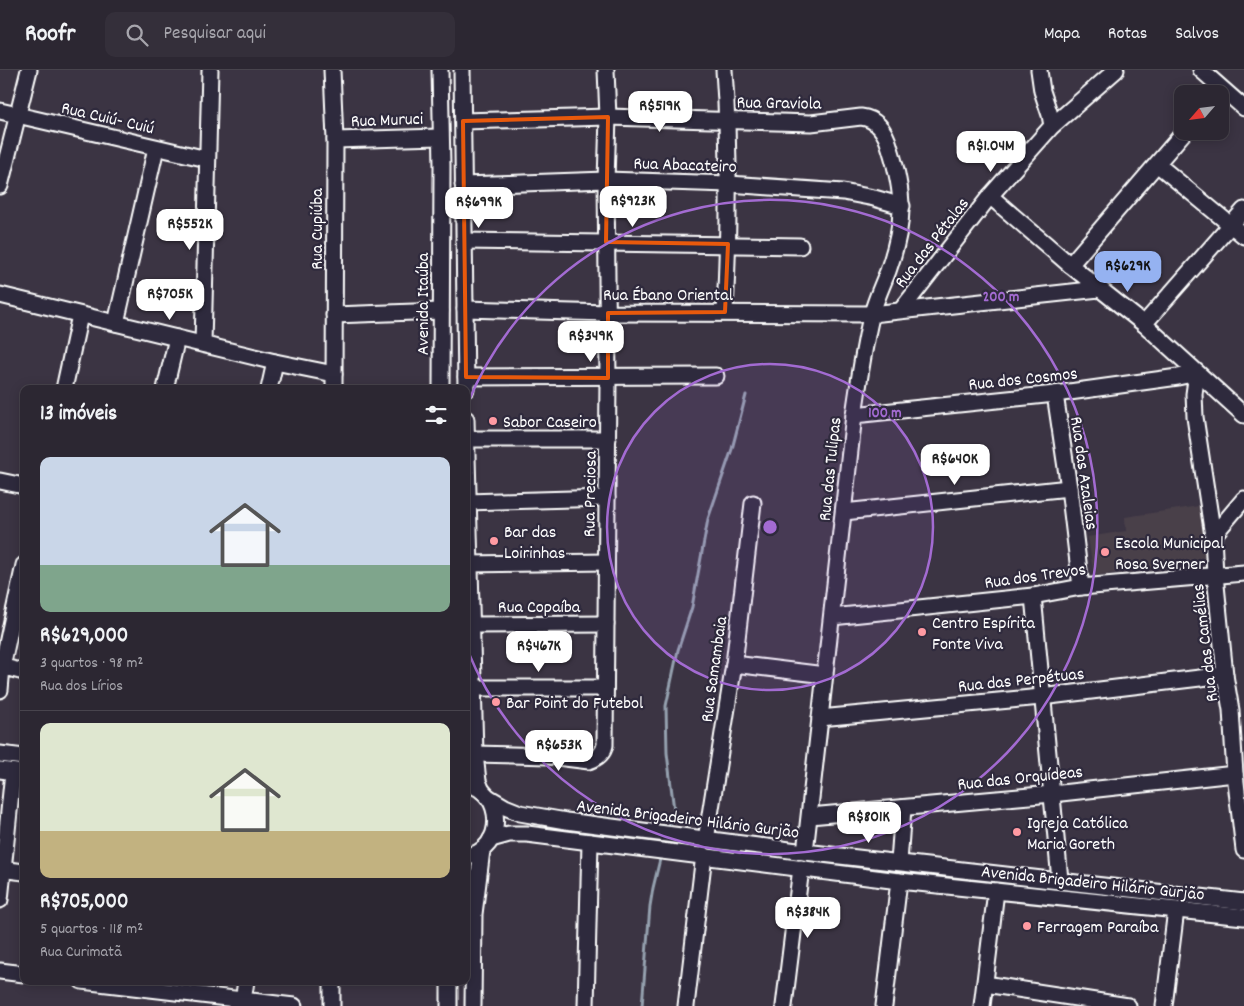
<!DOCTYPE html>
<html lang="pt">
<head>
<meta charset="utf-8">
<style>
  :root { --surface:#2c2732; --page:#342f3a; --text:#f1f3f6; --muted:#a6a5ac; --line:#48444d; --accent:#95b2f1 }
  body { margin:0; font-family:Dekko,sans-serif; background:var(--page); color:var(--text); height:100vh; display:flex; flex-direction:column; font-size:19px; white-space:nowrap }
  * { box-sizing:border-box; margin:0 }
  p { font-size:16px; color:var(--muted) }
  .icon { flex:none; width:28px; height:28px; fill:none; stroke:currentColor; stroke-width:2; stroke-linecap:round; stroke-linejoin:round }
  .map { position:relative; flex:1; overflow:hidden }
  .side { position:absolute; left:20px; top:315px; width:450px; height:600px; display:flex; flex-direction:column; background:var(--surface); border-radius:10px; box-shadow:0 2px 12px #0003,0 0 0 1px var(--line) }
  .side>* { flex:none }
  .needle { width:32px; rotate:242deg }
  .tools { position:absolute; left:1174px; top:15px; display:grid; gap:10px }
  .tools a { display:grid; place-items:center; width:55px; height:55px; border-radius:10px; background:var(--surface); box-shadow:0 2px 12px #0003,0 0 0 1px var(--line); font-size:25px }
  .price { position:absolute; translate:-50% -42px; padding:0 11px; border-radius:10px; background:#fff; color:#222; font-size:16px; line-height:32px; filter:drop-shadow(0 1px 2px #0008) }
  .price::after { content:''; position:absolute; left:50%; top:30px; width:15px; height:11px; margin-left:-8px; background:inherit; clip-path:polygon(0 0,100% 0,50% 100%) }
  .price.selected { background:var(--accent); color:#111 }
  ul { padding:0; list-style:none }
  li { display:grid; align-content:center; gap:10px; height:265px; padding:0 20px }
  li+li { border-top:1px solid var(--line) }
  li span { display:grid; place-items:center; height:155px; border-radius:10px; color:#555 }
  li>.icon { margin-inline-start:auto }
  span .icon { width:90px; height:90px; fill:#fffc; stroke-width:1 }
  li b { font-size:21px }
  h2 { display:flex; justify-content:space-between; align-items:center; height:60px; padding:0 20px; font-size:21px }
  header { display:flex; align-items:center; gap:30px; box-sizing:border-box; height:70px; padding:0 25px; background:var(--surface); border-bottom:1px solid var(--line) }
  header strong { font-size:24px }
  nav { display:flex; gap:28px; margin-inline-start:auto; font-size:18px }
  .search { width:350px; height:45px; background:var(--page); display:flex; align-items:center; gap:12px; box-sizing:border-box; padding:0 18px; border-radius:10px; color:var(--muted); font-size:19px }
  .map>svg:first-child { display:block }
</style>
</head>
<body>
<header>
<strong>Roofr</strong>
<div class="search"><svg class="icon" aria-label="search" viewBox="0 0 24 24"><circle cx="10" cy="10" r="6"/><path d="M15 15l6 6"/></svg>Pesquisar aqui</div>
<nav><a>Mapa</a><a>Rotas</a><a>Salvos</a></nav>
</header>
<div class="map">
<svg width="1244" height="936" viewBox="0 0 1244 936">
  <rect width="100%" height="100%" fill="#3b3443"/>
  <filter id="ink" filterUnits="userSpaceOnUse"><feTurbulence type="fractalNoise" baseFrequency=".02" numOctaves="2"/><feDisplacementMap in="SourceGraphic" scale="10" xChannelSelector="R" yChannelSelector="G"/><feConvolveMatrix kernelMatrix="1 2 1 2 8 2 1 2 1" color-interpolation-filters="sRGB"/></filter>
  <g filter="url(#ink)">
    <!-- built -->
    <path fill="#4a404a" d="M1199,436L1207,489L1094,506L1088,467L1126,461L1125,447Z"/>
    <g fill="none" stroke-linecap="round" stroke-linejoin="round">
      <!-- stream -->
      <g stroke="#95a1af" stroke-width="3">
        <path d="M668,760L674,740L667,683L666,636L678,580L692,537L708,449L732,379L746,325"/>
        <path d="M642,936L650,836L653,818L661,785"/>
      </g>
      <defs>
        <g id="minor">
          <path d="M332,0L335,70L334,319"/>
          <path d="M440,0L442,96L441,319"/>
          <path d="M462,0L466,319"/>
          <path d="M724,0C730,81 729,161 725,242"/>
          <path d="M1039,0L1042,21L1050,45L1052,56"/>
          <path d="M1201,0L1244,38"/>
          <path d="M0,41L207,89"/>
          <path d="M463,51L608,47L811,53L861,47C878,49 886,63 890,78C905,126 905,153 888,201C882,216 875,231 871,247C863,280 859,312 854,345L805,782"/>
          <path d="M335,70L440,67"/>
          <path d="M1157,94L1244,166"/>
          <path d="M463,115L606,110L729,114L843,122L874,128L902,136"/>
          <path d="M0,116L29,0"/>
          <path d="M990,126L1070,195L1144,254L1244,345"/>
          <path d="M464,171L800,176"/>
          <path d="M1070,195L1185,61"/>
          <path d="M0,225L275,292L334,304"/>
          <path d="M465,239L608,243L872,244L1099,219"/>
          <path d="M902,239L990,126L1052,56L1116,0"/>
          <path d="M334,245L441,241"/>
          <path d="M116,253L156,78"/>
          <path d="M1144,254L1244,140"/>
          <path d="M203,274L210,0"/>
          <path d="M466,307L716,306"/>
          <path d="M64,319L80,245"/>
          <path d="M165,319L177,268"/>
          <path d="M269,319L275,292"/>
          <path d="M1055,324L1069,418L1081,517"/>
          <path d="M854,345L1055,324L1178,307L1197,303L1194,324L1195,347L1213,466L1215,505L1225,605L1231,640L1235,704L1244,780"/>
          <path d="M466,349L475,684L478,711L482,721"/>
          <path d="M466,369H608"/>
          <path d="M0,411L24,416"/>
          <path d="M467,432L607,428"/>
          <path d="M844,442L1069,418"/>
          <path d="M1213,466L1244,429"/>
          <path d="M469,494L606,492"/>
          <path d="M1033,526L1060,810"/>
          <path d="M832,547L1033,526L1081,517L1244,503"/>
          <path d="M472,555L606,554"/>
          <path d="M734,594L825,605"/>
          <path d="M0,596L24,602"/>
          <path d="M473,618H605"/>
          <path d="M0,620L2,597L24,495"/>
          <path d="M820,648L1041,627L1225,605"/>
          <path d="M0,684L24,687"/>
          <path d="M475,684L549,686L589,691C598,688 603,684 605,675L608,308L606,110L608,47L606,0"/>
          <path d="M0,700L24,703"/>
          <path d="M466,714C505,720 506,781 466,786"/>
          <path d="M488,727L505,737L520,743L566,751L805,782L1244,832"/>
          <path d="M810,746L1052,724L1235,704"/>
          <path d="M491,769L509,764H527L899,811L1244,847"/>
          <path d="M706,770L734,594L753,433"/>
          <path d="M899,792L903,738"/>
          <path d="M0,799L24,802"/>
          <path d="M0,830L13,702"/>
          <path d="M0,901L24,904"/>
          <path d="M82,911L294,936"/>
          <path d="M985,914L1128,936"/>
          <path d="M243,931L246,911"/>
          <path d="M332,936V911"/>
          <path d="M449,936V911"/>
          <path d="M473,936L474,844L482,780"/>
          <path d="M586,936L590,772"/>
          <path d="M686,936L704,785"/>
          <path d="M784,936L801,798"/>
          <path d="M884,936L899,811"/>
          <path d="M982,936L996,821"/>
          <path d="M1164,936L1176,840"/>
        </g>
      </defs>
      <!-- minor casing -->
      <use href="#minor" stroke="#fff" stroke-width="19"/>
      <!-- minor -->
      <use href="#minor" stroke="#2f2a3d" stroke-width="15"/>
    </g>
  </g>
  <!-- marked area -->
  <path fill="none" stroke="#e8590c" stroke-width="4" stroke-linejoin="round" d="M608,47L606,172L728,174L725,242L608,243V308L466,307L463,51Z"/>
  <!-- distance rings -->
  <circle cx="770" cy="457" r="163" fill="#a36bd2" fill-opacity=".12"/>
  <g fill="none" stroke="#a36bd2" stroke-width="2.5">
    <circle cx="770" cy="457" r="163"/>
    <path d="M467 335A327 327 0 1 1 467 579"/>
  </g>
  <!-- markers -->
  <g fill="#ff9aa2" stroke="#2f2a3d" stroke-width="2">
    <circle cx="493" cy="351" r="5"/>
    <circle cx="494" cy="471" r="5"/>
    <circle cx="1105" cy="482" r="5"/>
    <circle cx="922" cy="562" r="5"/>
    <circle cx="496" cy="632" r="5"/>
    <circle cx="1017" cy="762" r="5"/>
    <circle cx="1027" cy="856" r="5"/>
  </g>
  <g text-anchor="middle" stroke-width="4.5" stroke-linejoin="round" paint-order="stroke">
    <!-- street labels -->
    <g font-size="18" fill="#fff" stroke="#2f2a3d">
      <text transform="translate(779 32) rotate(1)" y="6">Rua Graviola</text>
      <text transform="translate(108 47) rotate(13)" y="6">Rua Cuiú- Cuiú</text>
      <text transform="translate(387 49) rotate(-2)" y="6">Rua Muruci</text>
      <text transform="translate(685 94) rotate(2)" y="6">Rua Abacateiro</text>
      <text transform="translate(316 159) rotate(-90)" y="6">Rua Cupiúba</text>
      <text transform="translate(931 172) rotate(-52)" y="6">Rua das Pétalas</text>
      <text x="668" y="230">Rua Ébano Oriental</text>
      <text transform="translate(422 234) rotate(-90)" y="6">Avenida Itaúba</text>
      <text transform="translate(1023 308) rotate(-6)" y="6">Rua dos Cosmos</text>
      <text transform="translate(829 399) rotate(-84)" y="6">Rua das Tulipas</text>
      <text transform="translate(1085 403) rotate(82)" y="6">Rua das Azaleias</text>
      <text transform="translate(589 424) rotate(-89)" y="6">Rua Preciosa</text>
      <text transform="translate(1035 505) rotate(-8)" y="6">Rua dos Trevos</text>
      <text x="539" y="542">Rua Copaíba</text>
      <text transform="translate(1204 573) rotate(-97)" y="6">Rua das Camélias</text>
      <text transform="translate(713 599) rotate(-82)" y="6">Rua Samambaia</text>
      <text transform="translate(1021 609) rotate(-6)" y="6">Rua das Perpétuas</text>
      <text transform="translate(1020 707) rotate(-6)" y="6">Rua das Orquídeas</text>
      <text transform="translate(688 748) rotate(7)" y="6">Avenida Brigadeiro Hilário Gurjão</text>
      <text transform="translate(1093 812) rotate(6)" y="6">Avenida Brigadeiro Hilário Gurjão</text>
    </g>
    <!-- poi labels -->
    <g font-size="18" fill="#fff" stroke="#2f2a3d" text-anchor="start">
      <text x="503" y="357">Sabor Caseiro</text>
      <text x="504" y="467">Bar das<tspan x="504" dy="21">Loirinhas</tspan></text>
      <text x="1115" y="478">Escola Municipal<tspan x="1115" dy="21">Rosa Sverner</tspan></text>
      <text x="932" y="558">Centro Espírita<tspan x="932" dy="21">Fonte Viva</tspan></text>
      <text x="506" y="638">Bar Point do Futebol</text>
      <text x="1027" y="758">Igreja Católica<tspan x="1027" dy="21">Maria Goreth</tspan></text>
      <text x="1037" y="862">Ferragem Paraíba</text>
    </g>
  </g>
  <circle cx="770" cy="457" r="8" fill="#a36bd2" stroke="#2f2a3d" stroke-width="2.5"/>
  <g font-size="15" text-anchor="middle" font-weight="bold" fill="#a36bd2" stroke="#2f2a3d" stroke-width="4.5" stroke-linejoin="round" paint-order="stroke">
    <text x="1001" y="231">200 m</text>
    <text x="885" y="347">100 m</text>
  </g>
</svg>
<div class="tools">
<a><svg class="needle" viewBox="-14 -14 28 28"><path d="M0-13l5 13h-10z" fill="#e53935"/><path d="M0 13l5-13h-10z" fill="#a6a5ac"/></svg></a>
</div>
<b class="price" style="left:660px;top:63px">R$519K</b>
<b class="price" style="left:991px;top:103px">R$1.04M</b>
<b class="price" style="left:633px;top:158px">R$923K</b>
<b class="price" style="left:479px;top:159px">R$699K</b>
<b class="price" style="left:190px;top:181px">R$552K</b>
<b class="price selected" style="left:1128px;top:223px">R$629K</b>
<b class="price" style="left:170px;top:251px">R$705K</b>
<b class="price" style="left:591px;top:293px">R$349K</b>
<b class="price" style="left:955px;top:416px">R$640K</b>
<b class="price" style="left:539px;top:603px">R$467K</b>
<b class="price" style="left:559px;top:702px">R$653K</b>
<b class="price" style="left:869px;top:774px">R$801K</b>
<b class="price" style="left:808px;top:869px">R$384K</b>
<section class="side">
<h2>13 imóveis<svg class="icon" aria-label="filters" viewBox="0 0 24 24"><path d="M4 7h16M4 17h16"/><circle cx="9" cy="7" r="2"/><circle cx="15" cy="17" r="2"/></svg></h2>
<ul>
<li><span style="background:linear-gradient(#c9d6e8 70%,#7fa58c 0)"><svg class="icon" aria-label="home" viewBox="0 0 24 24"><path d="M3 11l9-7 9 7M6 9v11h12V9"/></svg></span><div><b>R$629,000</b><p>3 quartos · 98 m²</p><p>Rua dos Lírios</p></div></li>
<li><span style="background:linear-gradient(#dfe7d0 70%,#c2b280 0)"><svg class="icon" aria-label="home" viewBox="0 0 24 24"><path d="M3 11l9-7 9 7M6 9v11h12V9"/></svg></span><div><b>R$705,000</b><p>5 quartos · 118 m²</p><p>Rua Curimatã</p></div></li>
</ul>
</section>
</div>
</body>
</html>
